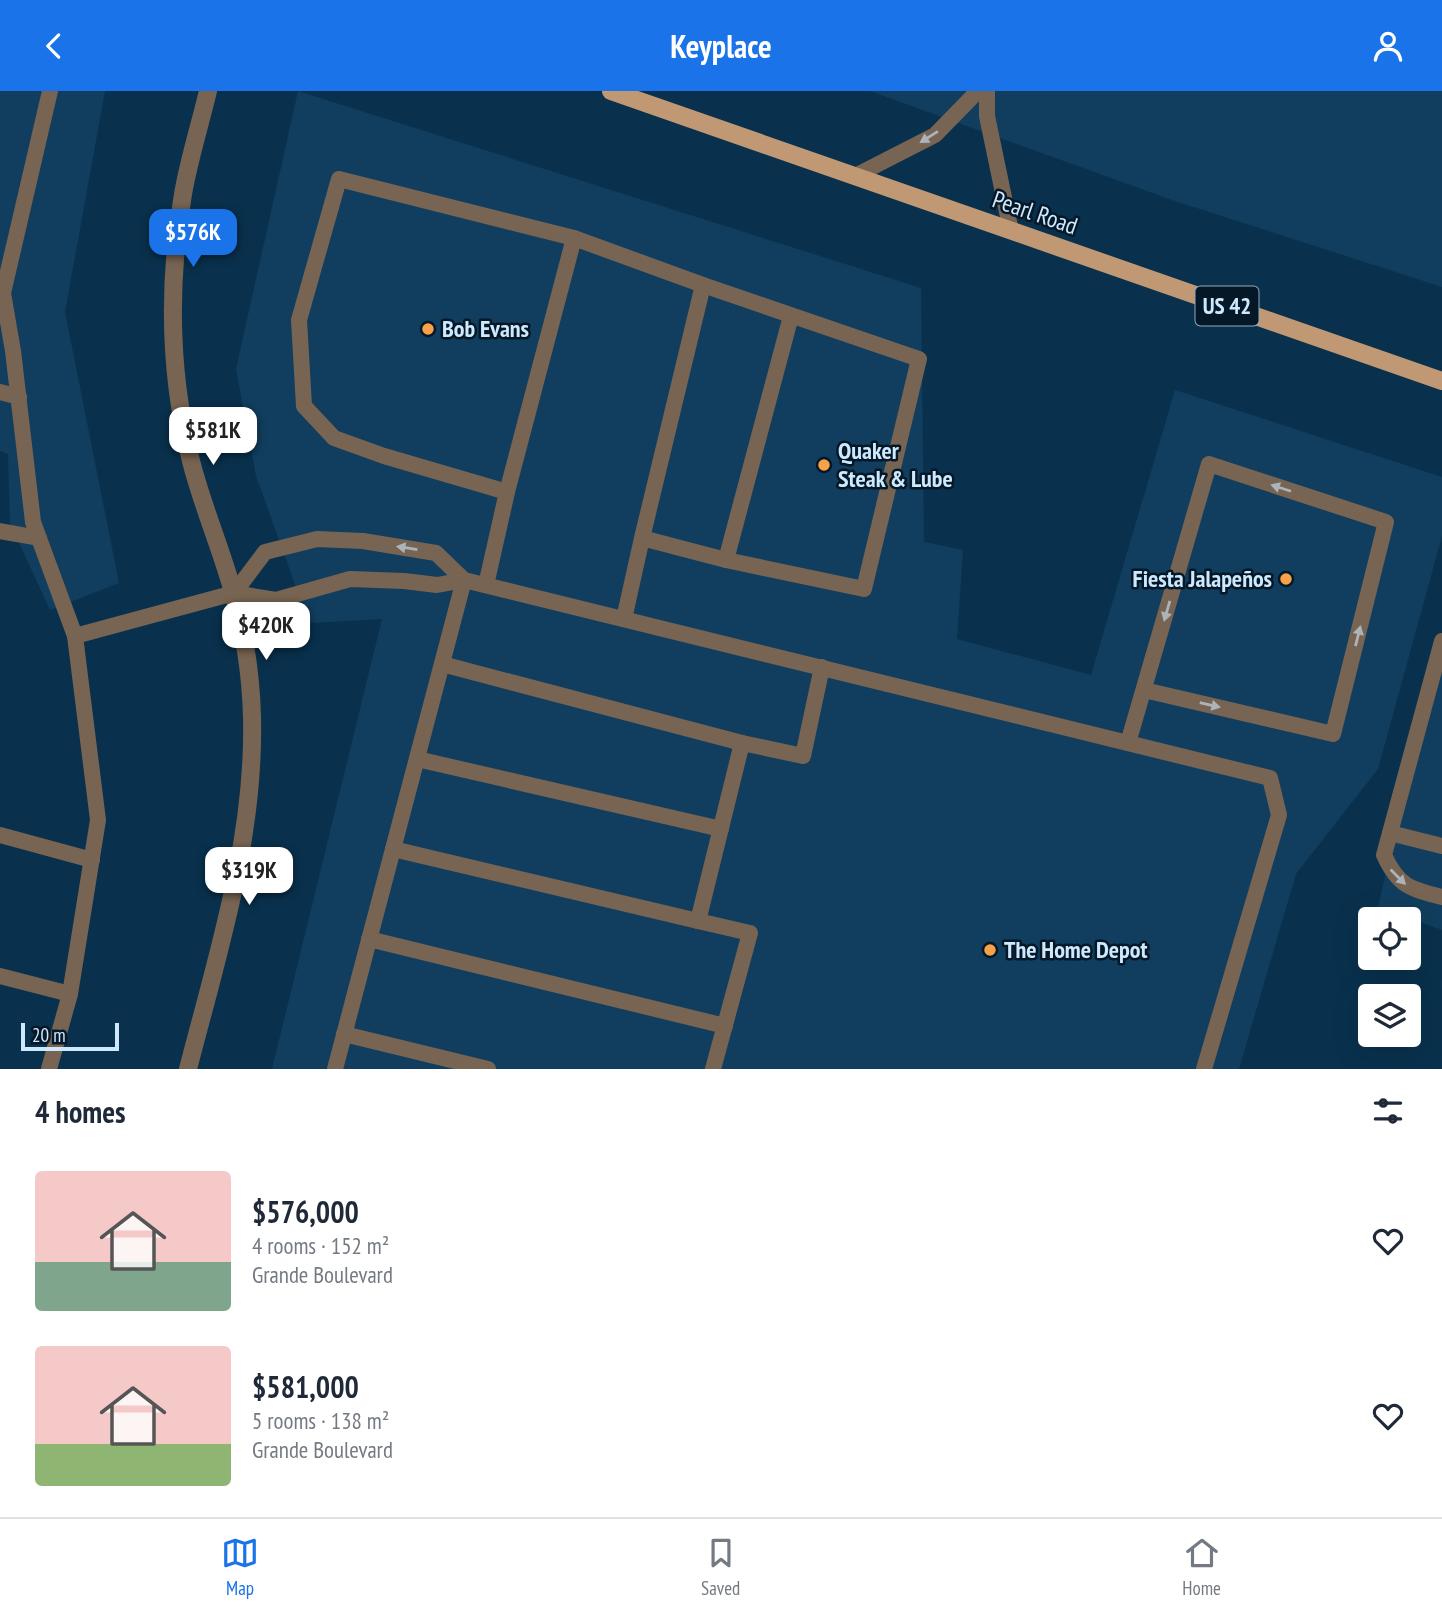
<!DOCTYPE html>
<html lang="en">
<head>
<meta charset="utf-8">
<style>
  :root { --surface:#fff; --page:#f6f6f7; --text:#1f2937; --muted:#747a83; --line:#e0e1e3; --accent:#1a73e8 }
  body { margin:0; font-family:"PT Sans Narrow",sans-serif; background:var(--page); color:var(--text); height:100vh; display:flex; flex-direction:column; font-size:26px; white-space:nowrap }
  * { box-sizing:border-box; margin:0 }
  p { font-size:23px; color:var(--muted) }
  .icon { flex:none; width:38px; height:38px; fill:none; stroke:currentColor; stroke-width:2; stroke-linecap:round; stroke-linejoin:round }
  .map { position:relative; height:978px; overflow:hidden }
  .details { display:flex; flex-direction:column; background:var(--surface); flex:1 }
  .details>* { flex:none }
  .tools { position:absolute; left:1358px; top:816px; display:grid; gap:14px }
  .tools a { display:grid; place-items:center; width:63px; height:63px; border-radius:7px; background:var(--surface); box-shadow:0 7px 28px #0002; font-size:35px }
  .scale { position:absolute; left:21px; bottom:18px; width:98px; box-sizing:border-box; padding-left:7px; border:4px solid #cee8fe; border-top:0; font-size:19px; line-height:24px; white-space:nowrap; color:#cee8fe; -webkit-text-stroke:5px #041828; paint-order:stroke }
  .price { position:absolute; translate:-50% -60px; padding:0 16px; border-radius:14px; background:#fff; color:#222; font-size:23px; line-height:46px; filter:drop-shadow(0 2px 4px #0008) }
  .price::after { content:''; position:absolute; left:50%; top:42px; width:21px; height:16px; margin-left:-10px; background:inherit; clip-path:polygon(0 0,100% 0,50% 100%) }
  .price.on { background:var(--accent); color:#fff }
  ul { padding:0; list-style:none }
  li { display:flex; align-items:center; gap:21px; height:175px; padding:0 35px }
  li span { display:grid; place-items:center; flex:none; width:196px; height:140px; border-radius:7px; color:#555 }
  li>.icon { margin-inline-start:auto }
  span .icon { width:84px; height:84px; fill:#fffc; stroke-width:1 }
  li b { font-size:30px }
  h2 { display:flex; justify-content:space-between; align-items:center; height:84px; padding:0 35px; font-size:30px }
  header { display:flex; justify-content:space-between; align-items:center; height:91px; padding:0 35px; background:var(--accent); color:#fff; font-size:32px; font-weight:600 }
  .tab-bar { display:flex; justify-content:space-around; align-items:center; height:98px; border-top:2px solid var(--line); background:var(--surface); font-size:19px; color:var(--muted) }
  .tab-bar a { display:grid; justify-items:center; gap:4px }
  .tab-bar .on { color:var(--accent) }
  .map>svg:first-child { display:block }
</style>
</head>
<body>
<header><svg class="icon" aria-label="back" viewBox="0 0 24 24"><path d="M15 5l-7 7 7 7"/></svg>Keyplace<svg class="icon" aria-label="person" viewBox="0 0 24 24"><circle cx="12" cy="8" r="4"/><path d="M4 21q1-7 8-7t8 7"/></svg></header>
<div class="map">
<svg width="1442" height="978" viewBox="0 0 1442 978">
  <rect width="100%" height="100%" fill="#09314d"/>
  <!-- built -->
  <g fill="#113e5e">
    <path d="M0,0H105L65,221L119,492L50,519L10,432L8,363L0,360Z"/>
    <path d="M298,0L921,197L924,451L963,459L957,548L1091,584L1175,299L1442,386V445L1378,678L1296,783L1239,978H272L382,528L309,532L256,385L236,278Z"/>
    <path d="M870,0H1442V196L1172,109Z"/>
    <path d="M1442,541V839L1378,816Z"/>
  </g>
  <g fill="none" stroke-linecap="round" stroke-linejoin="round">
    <!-- lane -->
    <g stroke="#786452" stroke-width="16">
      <path d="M50,0L3,202L13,260L33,431L75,545L98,729L70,903"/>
      <path d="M987,0V25L1011,140"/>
      <path d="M855,85L935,44L978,0"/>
      <path d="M0,301L19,306"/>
      <path d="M507,401L574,147"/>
      <path d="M0,440L39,447"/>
      <path d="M726,469L791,225"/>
      <path d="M486,494L507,401L384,365L334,347L304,315L299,229L339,88L574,147L703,194"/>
      <path d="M234,502L265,461L317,448L363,450L436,462L464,489"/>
      <path d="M624,528L642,447L726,469L864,498L919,268L703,194L642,447"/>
      <path d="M75,545L234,502L276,509L350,488L404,490L437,494L464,489"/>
      <path d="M1442,550L1384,764C1398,795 1410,798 1442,806"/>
      <path d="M442,573L742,652"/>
      <path d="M1128,652L1209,373L1386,431L1333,643L1144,599"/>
      <path d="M417,668L721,738"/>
      <path d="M1390,742L1442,755"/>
      <path d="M0,744L92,769"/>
      <path d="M393,758L698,830"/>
      <path d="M369,848L725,935"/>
      <path d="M0,885L70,903L49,978"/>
      <path d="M344,943L488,978"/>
      <path d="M335,978L464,489L1270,687L1279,724L1204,978"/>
      <path d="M713,978L750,842L698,830L742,652L803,665L822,576"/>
    </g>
    <!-- street -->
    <path stroke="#786452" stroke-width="18" d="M188,978C218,862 255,747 252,626C251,585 244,540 233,501C221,457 202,414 191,370C169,282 168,192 183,103C189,68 200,34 208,0"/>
    <!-- primary -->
    <path stroke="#c09873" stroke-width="18" d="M611,0L1442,290"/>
  </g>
  <!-- one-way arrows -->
  <defs><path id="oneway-solid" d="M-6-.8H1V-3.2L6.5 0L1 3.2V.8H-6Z" transform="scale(1.75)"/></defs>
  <g fill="#acb3b9">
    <use href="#oneway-solid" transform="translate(929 46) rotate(148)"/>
    <use href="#oneway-solid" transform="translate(1281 397) rotate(-162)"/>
    <use href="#oneway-solid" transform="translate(407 457) rotate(-171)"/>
    <use href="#oneway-solid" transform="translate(1167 520) rotate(106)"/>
    <use href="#oneway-solid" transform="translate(1358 545) rotate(-76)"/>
    <use href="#oneway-solid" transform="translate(1210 614) rotate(13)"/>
    <use href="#oneway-solid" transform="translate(1398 786) rotate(45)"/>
  </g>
  <!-- markers -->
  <g fill="#f7a148" stroke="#041828" stroke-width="2.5">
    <circle cx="428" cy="238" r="7"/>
    <circle cx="824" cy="374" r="7"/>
    <circle cx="1286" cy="488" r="7"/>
    <circle cx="990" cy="859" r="7"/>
  </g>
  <g text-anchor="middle" stroke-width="5" stroke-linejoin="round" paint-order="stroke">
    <!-- shield labels -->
    <rect fill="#041828" stroke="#91aabe" stroke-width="2" x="1195.5" y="195.5" width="63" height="39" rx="5"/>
    <g font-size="23" font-weight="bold" fill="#cee8fe">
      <text x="1227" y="223">US 42</text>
    </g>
    <!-- street labels -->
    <g font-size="24" fill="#cee8fe" stroke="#041828">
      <text transform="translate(1035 122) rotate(19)" y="8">Pearl Road</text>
    </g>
    <!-- poi labels -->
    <g font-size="24" font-weight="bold" fill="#cee8fe" stroke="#041828" text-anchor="start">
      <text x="442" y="246">Bob Evans</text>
      <text x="838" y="368">Quaker<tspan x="838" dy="28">Steak &amp; Lube</tspan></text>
      <text x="1272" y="496" text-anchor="end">Fiesta Jalapeños</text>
      <text x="1004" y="867">The Home Depot</text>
    </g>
  </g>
</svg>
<div class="tools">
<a><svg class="icon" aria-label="locate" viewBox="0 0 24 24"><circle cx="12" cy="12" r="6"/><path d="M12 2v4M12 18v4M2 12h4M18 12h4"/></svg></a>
<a><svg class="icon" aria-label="layers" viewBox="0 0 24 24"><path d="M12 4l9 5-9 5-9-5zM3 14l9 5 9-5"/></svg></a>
</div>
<div class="scale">20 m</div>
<b class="price on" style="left:193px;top:178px">$576K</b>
<b class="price" style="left:213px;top:376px">$581K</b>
<b class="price" style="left:266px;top:571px">$420K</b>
<b class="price" style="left:249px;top:816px">$319K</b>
</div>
<section class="details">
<h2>4 homes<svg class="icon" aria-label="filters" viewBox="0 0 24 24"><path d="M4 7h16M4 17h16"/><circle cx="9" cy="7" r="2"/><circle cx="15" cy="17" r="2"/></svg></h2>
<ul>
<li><span style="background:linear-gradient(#f6c9c9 65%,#7fa58c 0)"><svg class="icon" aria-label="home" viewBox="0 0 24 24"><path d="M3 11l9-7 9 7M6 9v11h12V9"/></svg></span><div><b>$576,000</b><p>4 rooms · 152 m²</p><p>Grande Boulevard</p></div><svg class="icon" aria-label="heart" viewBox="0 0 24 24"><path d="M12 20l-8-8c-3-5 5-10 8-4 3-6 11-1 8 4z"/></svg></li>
<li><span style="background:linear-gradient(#f6c9c9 70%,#8fb573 0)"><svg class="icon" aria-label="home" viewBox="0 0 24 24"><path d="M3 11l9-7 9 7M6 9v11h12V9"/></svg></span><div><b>$581,000</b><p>5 rooms · 138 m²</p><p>Grande Boulevard</p></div><svg class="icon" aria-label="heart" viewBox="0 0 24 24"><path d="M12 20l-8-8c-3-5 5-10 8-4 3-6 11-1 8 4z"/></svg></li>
</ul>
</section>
<nav class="tab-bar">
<a class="on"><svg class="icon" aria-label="map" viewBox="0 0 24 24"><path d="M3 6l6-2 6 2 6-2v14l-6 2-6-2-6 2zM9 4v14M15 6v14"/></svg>Map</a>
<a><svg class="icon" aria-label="saved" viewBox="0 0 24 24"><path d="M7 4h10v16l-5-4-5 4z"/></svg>Saved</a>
<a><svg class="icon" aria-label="home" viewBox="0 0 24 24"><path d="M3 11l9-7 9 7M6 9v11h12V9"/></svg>Home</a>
</nav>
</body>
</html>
